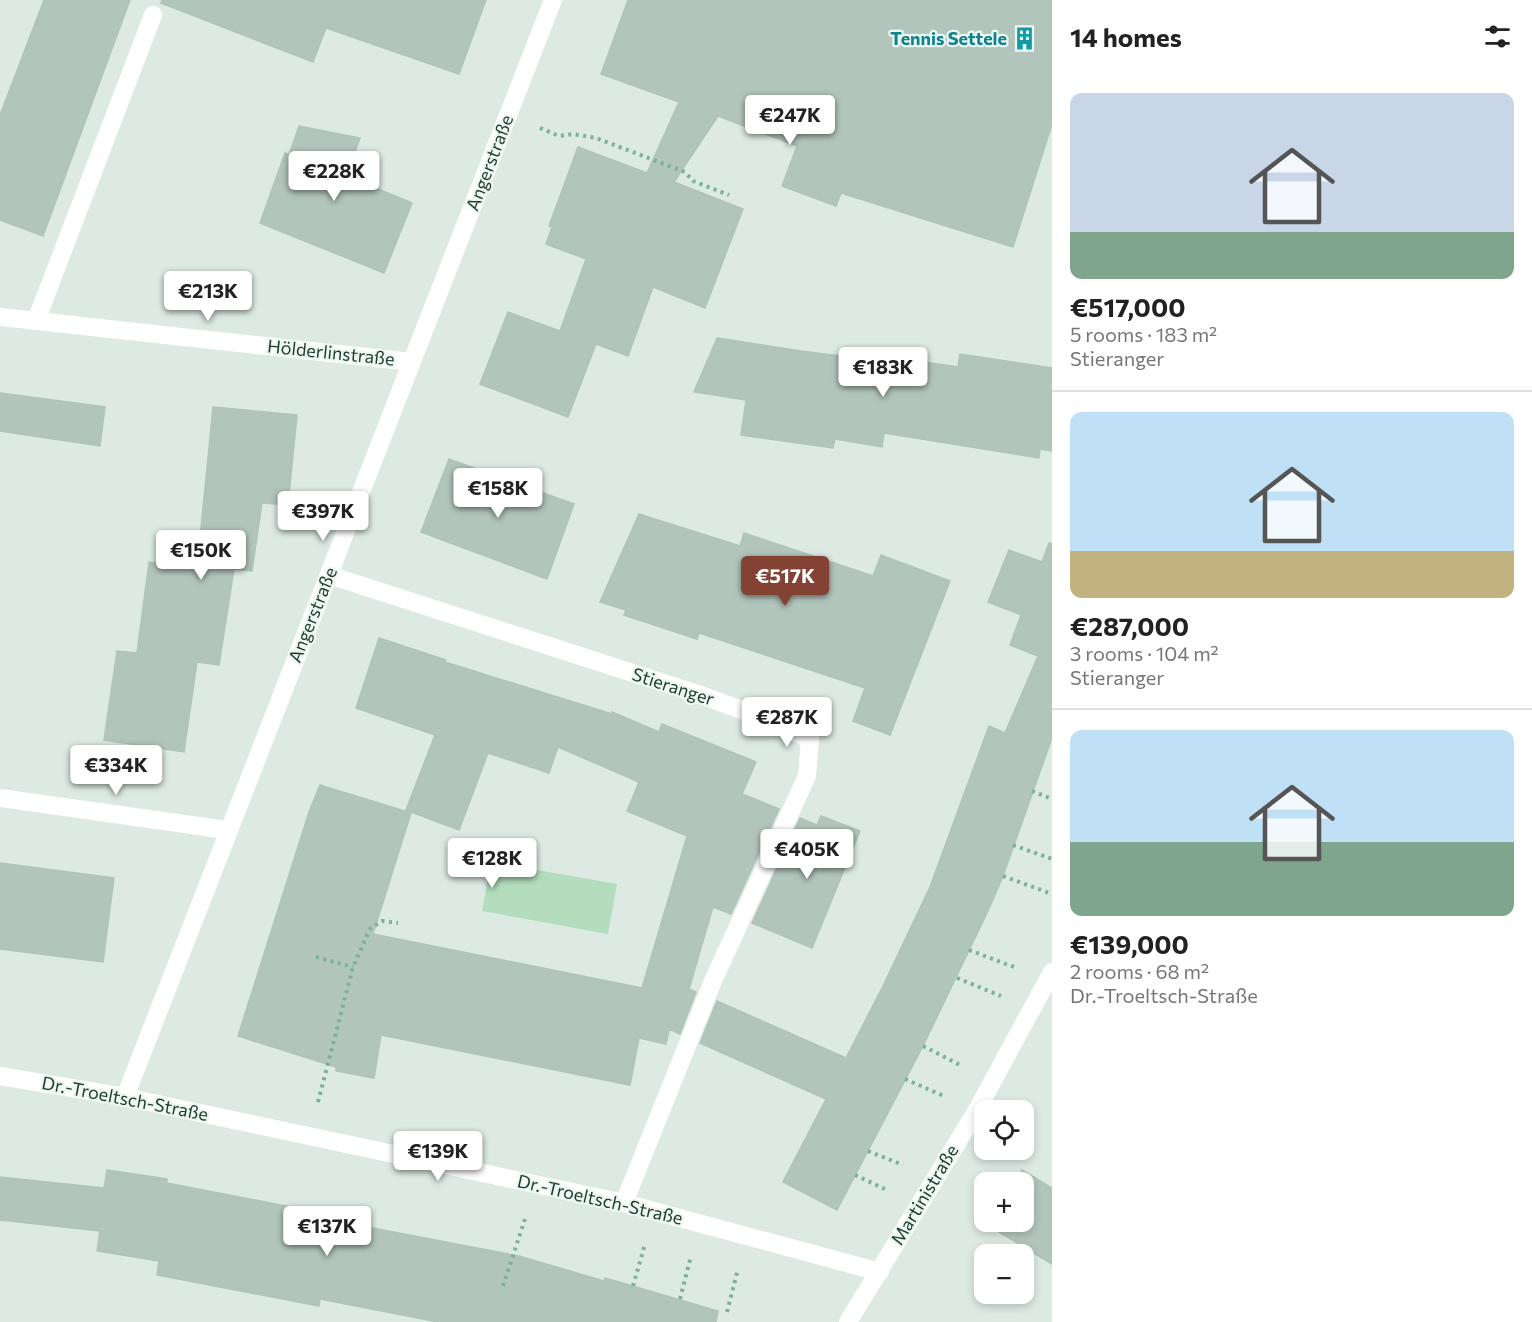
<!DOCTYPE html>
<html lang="en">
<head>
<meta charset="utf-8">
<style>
  :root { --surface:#fff; --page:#f6f6f6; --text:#222; --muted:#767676; --line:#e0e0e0; --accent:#844234 }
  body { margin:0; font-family:Commissioner,sans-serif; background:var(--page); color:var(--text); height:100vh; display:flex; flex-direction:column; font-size:22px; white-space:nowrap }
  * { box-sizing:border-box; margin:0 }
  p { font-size:20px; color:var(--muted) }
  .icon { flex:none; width:33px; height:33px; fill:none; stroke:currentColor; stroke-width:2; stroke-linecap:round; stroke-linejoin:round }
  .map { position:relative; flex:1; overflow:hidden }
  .panel { display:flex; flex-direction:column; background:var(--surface); width:480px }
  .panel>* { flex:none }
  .buttons { position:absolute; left:974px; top:1100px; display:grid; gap:12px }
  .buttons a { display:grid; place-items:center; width:60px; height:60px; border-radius:12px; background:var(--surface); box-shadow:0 3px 9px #0003; font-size:30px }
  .price { position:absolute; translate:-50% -51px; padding:0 14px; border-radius:6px; background:#fff; color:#222; font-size:20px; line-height:39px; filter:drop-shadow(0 2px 3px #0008) }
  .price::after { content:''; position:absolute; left:50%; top:36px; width:18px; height:14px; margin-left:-9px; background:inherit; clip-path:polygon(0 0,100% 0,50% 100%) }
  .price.on { background:var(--accent); color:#fff }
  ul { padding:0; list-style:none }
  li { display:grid; align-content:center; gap:12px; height:318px; padding:0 18px }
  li+li { border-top:2px solid var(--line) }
  li span { display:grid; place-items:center; height:186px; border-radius:12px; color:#555 }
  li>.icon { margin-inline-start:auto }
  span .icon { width:108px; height:108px; fill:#fffc; stroke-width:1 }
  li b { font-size:26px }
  h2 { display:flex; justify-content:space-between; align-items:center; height:72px; padding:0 18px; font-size:26px }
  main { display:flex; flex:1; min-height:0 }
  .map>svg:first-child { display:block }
</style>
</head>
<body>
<main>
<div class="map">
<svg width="1052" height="1322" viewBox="0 0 1052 1322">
  <rect width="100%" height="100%" fill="#ddeae3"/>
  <!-- green -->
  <path fill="#b3ddbc" d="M491,862L617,884L608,934L482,911Z"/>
  <!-- building -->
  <g fill="#b2c5bc" stroke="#afc4ba" stroke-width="1.5">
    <path d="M44,0H130L43,236L0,220V115Z"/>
    <path d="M162,0H486L459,74L326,28L313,62L161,3Z"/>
    <path d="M628,0H1052V124L1013,247L841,193L836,206L782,186L797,146L718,116L674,182L743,209L705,308L653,287L628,356L596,344L568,417L480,384L508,312L560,331L586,259L546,244L552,227L549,226L578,147L647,173L679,102L601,74Z"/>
    <path d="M299,126L360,138L346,176L412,203L384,273L260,223L285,153L289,155Z"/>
    <path d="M717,338L801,351L848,357L849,351L958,367L960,354L1052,368V451L1040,449L1039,458L884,433L882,447L835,439L833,448L741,435L746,400L694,392Z"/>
    <path d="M0,393L105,407L100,446L0,431Z"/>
    <path d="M213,407L297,415L288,505L262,503L252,571L234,569L219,665L197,662L184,752L104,740L117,651L137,653L149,562L197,569Z"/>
    <path d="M449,459L574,504L547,579L421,532Z"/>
    <path d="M639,514L740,546L744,533L873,576L881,555L950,581L890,735L853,721L865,688L699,633L697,639L624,615L626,610L600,602Z"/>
    <path d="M1049,543L1052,544V738L1003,876L988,911L923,1046L837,1210L783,1182L826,1099L700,1043L717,1001L846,1058L883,986L930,887L989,726L1005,733L1038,656L1010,645L1021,615L988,602L1009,550L1042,562Z"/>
    <path d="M379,638L446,660L445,662L612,714V712L659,732L662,724L756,762L742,794L779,809L731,914L713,907L689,989L696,992L680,1034L669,1029L666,1044L639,1038L630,1085L381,1035L374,1078L336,1071V1067L238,1036L309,812L320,785L411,813L373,934L642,988L687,836L627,811L639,782L558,747L549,773L488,753L459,830L406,810L435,735L356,708Z"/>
    <path d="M821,816L860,831L812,948L752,923L800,818L817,825Z"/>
    <path d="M0,863L114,878L103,962L0,949Z"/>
    <path d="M107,1170L167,1179V1183L337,1216L336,1221L519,1256L604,1281L605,1278L718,1311L716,1322H438L320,1299L319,1306L157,1275L159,1261L97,1251L100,1231L0,1220V1177L104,1188Z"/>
    <path d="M1022,1170L1052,1188V1264L989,1226L991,1221H1023V1182H1015Z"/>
  </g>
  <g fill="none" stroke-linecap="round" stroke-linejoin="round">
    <!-- path -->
    <g stroke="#7bb09c" stroke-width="4" stroke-dasharray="3 4.5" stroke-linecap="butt">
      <path d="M540,128L559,136L573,134L596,138L685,172L693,181L729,195"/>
      <path d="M1032,791L1052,799"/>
      <path d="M1013,845L1052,859"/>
      <path d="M1003,876L1052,894"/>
      <path d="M969,950L1014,967"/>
      <path d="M316,957L353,967"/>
      <path d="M957,978L1001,996"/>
      <path d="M923,1046L960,1065"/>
      <path d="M905,1079L946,1097"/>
      <path d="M318,1102L353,967L370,929L382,921L398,923"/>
      <path d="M868,1151L903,1165"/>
      <path d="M855,1175L887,1190"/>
      <path d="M503,1286L525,1219"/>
      <path d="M633,1286L645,1244"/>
      <path d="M680,1299L691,1256"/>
      <path d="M727,1312L738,1269"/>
    </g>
    <!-- lane -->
    <path stroke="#fff" stroke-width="18" d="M36,321L153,15"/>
    <!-- street -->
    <g stroke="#fff" stroke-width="18">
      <path d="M0,317L412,362"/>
      <path d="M329,575L698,694L772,721L810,739L807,776L713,981L624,1203"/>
      <path d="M0,798L227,830"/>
      <path d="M0,1076L125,1097L624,1203L880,1272"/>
      <path d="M125,1097C265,730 412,366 553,0"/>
      <path d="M848,1322L977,1110L1052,972"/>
    </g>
  </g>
  <!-- icons -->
  <defs>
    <symbol id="building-bare" viewBox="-9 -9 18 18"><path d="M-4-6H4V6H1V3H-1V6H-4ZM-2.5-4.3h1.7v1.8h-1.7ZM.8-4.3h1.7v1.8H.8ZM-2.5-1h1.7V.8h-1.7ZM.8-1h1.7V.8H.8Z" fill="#0f9aa8" stroke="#edf7f1" stroke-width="2.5" paint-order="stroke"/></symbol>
  </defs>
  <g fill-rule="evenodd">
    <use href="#building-bare" x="1008" y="22" width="33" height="33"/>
  </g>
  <g text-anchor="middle" stroke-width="4.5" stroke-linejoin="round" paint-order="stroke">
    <!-- culture labels -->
    <g font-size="18" font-weight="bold" fill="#0d838f" stroke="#edf7f1" text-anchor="end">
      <text x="1007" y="45">Tennis Settele</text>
    </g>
    <!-- street labels -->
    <g font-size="18" fill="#1e3a31" stroke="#edf7f1">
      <text transform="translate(490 163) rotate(-69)" y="6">Angerstraße</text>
      <text transform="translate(331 353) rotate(6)" y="6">Hölderlinstraße</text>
      <text transform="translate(313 615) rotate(-68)" y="6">Angerstraße</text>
      <text transform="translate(673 687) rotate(18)" y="6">Stieranger</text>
      <text transform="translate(125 1099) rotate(11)" y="6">Dr.-Troeltsch-Straße</text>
      <text transform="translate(925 1195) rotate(-59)" y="6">Martinistraße</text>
      <text transform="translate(600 1200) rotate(13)" y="6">Dr.-Troeltsch-Straße</text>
    </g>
  </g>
</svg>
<div class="buttons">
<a><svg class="icon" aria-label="locate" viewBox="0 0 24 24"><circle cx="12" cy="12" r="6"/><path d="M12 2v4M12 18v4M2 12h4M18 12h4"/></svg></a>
<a>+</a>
<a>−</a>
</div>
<b class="price" style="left:790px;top:146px">€247K</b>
<b class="price" style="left:334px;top:202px">€228K</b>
<b class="price" style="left:208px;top:322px">€213K</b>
<b class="price" style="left:883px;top:398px">€183K</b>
<b class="price" style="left:498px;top:519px">€158K</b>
<b class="price" style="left:323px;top:542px">€397K</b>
<b class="price" style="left:201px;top:581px">€150K</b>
<b class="price on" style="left:785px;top:607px">€517K</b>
<b class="price" style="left:787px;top:748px">€287K</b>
<b class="price" style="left:116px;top:796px">€334K</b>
<b class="price" style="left:807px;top:880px">€405K</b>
<b class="price" style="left:492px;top:889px">€128K</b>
<b class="price" style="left:438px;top:1182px">€139K</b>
<b class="price" style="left:327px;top:1257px">€137K</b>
</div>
<section class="panel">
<h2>14 homes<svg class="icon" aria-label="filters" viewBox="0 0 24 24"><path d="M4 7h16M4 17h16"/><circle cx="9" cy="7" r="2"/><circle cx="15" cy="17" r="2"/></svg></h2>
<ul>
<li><span style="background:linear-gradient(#c9d6e8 75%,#7fa58c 0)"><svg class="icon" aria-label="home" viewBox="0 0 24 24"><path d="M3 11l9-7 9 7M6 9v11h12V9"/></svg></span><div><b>€517,000</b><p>5 rooms · 183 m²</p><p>Stieranger</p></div></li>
<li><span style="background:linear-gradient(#bfe0f5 75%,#c2b280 0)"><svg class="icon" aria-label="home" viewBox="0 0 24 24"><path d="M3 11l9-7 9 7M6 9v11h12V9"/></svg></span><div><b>€287,000</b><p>3 rooms · 104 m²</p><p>Stieranger</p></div></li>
<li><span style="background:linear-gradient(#bfe0f5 60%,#7fa58c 0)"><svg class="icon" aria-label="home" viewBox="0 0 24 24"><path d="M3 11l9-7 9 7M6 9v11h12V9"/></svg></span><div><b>€139,000</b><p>2 rooms · 68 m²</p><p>Dr.-Troeltsch-Straße</p></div></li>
</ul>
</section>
</main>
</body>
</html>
